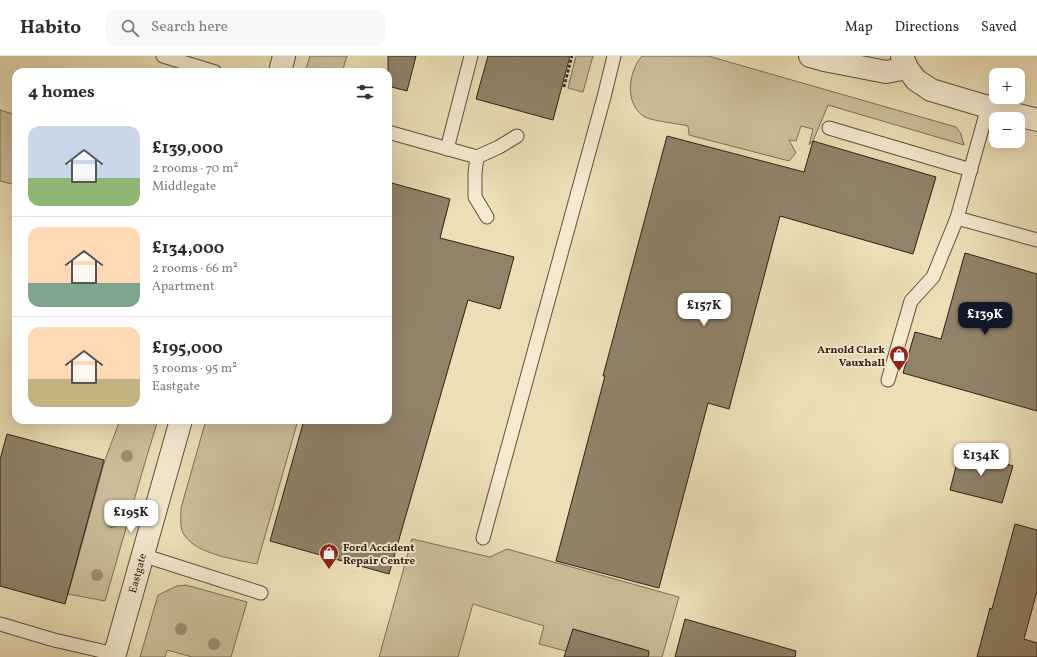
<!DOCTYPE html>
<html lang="en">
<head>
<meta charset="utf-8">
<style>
  :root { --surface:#fff; --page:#f7f7f7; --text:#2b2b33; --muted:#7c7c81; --line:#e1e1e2; --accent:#111827 }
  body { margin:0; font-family:Vollkorn,serif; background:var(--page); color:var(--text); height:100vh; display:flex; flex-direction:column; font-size:15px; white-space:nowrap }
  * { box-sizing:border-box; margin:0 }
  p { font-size:13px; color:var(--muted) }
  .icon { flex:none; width:22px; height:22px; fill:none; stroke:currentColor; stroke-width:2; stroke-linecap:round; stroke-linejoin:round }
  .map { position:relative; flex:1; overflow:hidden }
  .details { position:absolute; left:12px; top:12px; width:380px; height:356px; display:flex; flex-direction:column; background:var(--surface); border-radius:12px; box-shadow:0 4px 16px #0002 }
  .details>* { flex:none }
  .tools { position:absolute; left:989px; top:12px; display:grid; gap:8px }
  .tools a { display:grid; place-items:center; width:36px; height:36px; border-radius:8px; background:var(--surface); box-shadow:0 4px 16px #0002; font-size:20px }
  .price { position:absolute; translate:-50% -34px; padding:0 9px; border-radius:8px; background:#fff; color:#222; font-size:13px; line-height:26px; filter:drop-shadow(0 1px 2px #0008) }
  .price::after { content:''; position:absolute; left:50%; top:24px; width:12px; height:9px; margin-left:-6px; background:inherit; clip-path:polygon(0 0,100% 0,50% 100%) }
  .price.active { background:var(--accent); color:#fff }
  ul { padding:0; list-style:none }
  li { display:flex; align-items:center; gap:12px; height:100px; padding:0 16px }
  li+li { border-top:1px solid var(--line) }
  li span { display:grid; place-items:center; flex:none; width:112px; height:80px; border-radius:12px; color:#555 }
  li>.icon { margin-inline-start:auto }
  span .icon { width:48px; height:48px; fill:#fffc; stroke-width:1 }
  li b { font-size:17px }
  h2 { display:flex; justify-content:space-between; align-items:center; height:48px; padding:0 16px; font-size:17px }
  header { display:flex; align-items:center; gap:24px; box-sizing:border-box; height:56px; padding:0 20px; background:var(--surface); border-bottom:1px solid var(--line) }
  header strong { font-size:19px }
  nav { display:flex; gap:22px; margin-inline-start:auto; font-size:14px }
  .search { width:280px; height:36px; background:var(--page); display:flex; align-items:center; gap:10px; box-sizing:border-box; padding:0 14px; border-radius:12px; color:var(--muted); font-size:15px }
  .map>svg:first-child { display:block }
</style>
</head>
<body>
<header>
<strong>Habito</strong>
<div class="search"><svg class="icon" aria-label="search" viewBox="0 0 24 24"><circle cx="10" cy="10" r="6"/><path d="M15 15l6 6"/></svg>Search here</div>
<nav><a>Map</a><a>Directions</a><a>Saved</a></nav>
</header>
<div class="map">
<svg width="1037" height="601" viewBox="0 0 1037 601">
  <rect width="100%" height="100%" fill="#ecdfb6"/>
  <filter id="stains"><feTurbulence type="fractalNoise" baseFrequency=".005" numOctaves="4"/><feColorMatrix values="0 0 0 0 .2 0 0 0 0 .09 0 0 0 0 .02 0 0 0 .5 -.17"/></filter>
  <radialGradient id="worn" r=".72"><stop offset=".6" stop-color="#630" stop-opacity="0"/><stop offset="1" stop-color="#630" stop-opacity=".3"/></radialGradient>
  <!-- green -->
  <g fill="#ccbf9b" stroke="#7c7059">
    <path d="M310,0H347L342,16H305Z"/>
    <path d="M576,0H593L583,36L568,32Z"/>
    <path d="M642,0H708L956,71L961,78L964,89L828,49L813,85L809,89L813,73L801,70L796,85L789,84L796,97L789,105L689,79L688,70C676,67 656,66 645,61C624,49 628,16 642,0Z"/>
    <path d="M0,54L16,59V129L0,125Z"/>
    <path d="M120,364H158L146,403L105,545L68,538L105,404Z"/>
    <path d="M206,364H298L257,508C237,504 197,498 185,480C179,473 181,461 181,452Z"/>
    <path d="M412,483L490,501L507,493L679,541L662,601H641L643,593L573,573L566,595L539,588L544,570L473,548L458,601H379Z"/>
    <path d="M186,529L247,546L231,601H192L167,594L165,601H140L158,539L177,530Z"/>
  </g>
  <!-- building -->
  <g fill="#90836a" stroke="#2d2017">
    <path d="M388,0H416L407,35L388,30Z"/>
    <path d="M488,0H570L553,64L476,43Z"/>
    <path d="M667,80L804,116L813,85L936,121L913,198L780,160L729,353L708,347L659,532L556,505L605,320H603Z"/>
    <path d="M388,126L450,143L440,182L514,201L500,253L468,244L389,518L270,485L304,364H388Z"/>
    <path d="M965,197L1037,218V355L903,317L915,276L941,283Z"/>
    <path d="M7,378L104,404L65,548L0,530V404Z"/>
    <path d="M960,395L1013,410L1002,447L950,434Z"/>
    <path d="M1015,468L1037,474V535L1024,583L1037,587V601H977L990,552L992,553Z"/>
    <path d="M685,563L796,595L795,601H675Z"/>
    <path d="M573,573L649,595L648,601H564Z"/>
  </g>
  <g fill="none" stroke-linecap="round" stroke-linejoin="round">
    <defs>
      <g id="service">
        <path d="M163,0L215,16"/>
        <path d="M829,72L971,114"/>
        <path d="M388,76L477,101L499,91L517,80"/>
        <path d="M447,93L471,0"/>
        <path d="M477,101L475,117V141L487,161"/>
        <path d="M957,162L1037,184"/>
        <path d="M888,324L911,245L933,221L957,162L988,51"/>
        <path d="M483,482L604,41L614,0"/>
        <path d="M142,499L261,537"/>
        <path d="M0,568L54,584L115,598"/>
      </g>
      <g id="minor">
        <path d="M810,0L824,4L886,16L907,12"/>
        <path d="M902,0L907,12L916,24L931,34L988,51L1037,64"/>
        <path d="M280,16L284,0"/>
        <path d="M114,601L181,364"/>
      </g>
    </defs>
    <!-- service casing -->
    <use href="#service" stroke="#5d503f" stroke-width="15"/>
    <!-- minor casing -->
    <use href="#minor" stroke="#5d503f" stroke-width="24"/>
    <!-- path -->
    <path stroke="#2d2017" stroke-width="2.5" stroke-dasharray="3 2" stroke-linecap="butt" d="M564,31L572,0"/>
    <!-- service -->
    <use href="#service" stroke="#f3ead0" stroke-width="13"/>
    <!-- minor -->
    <use href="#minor" stroke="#f3ead0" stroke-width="22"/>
  </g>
  <!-- trees -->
  <g fill="#9d9075">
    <circle cx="127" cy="400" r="6"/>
    <circle cx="112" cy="450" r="6"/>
    <circle cx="112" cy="466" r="6"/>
    <circle cx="97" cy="519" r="6"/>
    <circle cx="181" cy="573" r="6"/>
    <circle cx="214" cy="588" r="6"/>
  </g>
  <!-- icons -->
  <defs>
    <symbol id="shop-pin" viewBox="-11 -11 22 30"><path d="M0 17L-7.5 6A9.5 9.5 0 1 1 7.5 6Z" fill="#8f2418" stroke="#f3ead0"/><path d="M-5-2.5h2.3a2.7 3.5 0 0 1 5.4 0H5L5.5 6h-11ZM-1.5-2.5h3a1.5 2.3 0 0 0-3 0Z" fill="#fff"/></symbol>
  </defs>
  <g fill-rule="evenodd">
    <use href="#shop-pin" x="888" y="288" width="22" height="30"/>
    <use href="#shop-pin" x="318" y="486" width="22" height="30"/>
  </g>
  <g text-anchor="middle" stroke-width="4" stroke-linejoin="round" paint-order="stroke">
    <!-- poi labels -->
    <g font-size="11" font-weight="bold" fill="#2d2017" stroke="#f3ead0" text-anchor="end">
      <text x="885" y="297">Arnold Clark<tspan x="885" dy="13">Vauxhall</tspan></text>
      <text x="343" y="495" text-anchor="start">Ford Accident<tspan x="343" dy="13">Repair Centre</tspan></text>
    </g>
    <!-- street labels -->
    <g font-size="11" fill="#2d2017" stroke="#f3ead0">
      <text transform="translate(137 517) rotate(-75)" y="4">Eastgate</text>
    </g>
  </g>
  <rect width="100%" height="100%" filter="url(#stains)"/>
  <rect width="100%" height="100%" fill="url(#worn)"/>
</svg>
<div class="tools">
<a>+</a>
<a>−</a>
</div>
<b class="price" style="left:704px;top:271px">£157K</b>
<b class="price active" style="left:985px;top:280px">£139K</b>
<b class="price" style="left:981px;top:421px">£134K</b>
<b class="price" style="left:131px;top:478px">£195K</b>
<section class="details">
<h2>4 homes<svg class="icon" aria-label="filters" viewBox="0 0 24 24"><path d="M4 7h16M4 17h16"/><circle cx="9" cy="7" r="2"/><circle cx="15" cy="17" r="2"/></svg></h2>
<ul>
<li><span style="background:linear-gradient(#c9d6e8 65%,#8fb573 0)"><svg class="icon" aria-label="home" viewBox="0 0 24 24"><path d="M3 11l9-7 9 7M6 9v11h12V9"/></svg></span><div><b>£139,000</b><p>2 rooms · 70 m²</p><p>Middlegate</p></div></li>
<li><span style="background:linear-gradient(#ffd9b3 70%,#7fa58c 0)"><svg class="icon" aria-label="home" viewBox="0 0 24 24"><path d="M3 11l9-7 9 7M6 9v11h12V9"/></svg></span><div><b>£134,000</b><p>2 rooms · 66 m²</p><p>Apartment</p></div></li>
<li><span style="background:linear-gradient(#ffd9b3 65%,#c2b280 0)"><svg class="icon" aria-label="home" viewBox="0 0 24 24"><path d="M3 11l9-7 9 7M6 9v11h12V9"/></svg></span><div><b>£195,000</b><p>3 rooms · 95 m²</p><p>Eastgate</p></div></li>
</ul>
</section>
</div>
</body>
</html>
